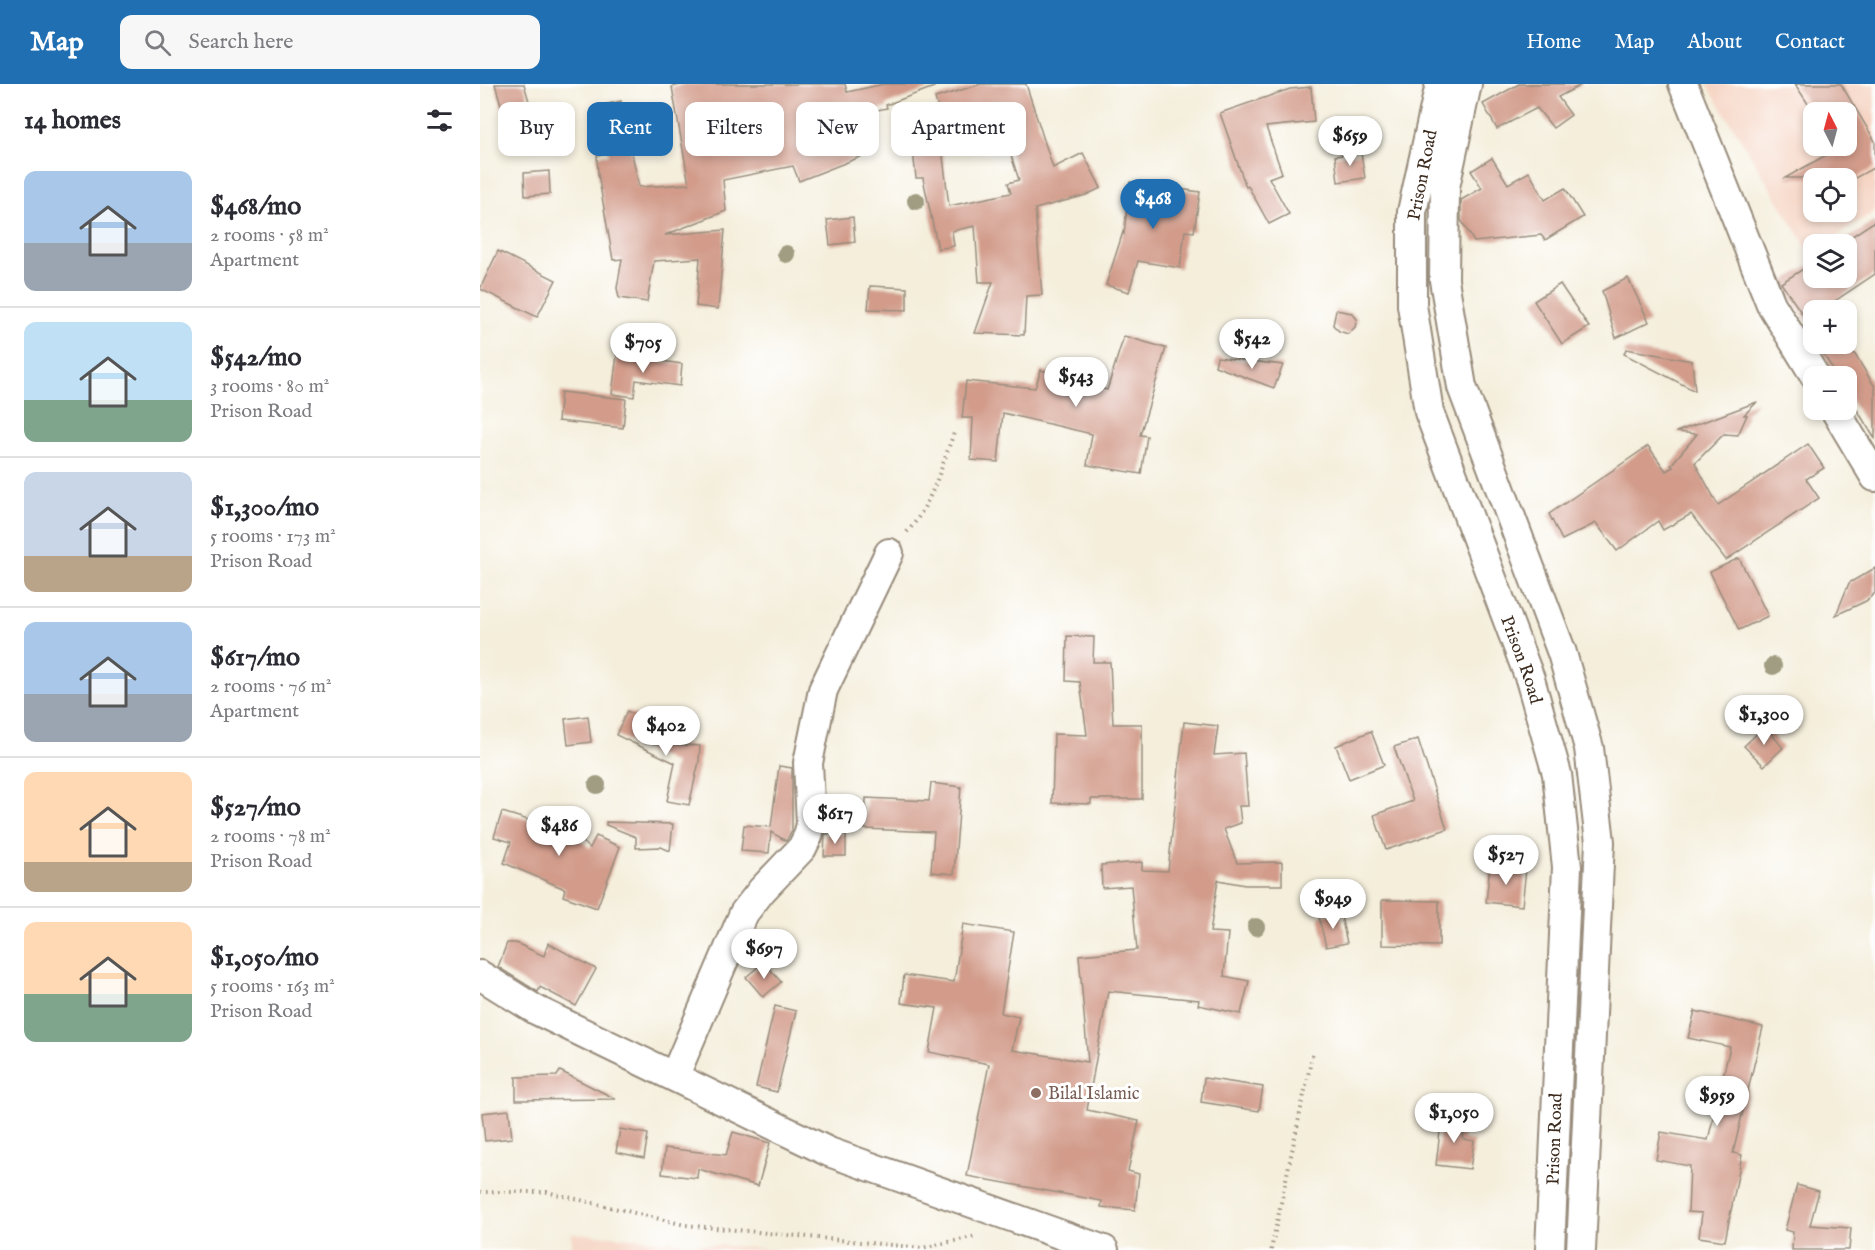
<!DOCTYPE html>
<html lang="en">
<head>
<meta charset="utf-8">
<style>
  :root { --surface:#fff; --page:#f7f7f7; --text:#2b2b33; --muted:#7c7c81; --line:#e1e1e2; --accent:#1f6fb2 }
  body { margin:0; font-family:"IM FELL English",serif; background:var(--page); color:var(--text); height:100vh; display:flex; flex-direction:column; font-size:22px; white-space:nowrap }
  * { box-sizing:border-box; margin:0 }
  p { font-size:20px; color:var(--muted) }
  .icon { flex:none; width:33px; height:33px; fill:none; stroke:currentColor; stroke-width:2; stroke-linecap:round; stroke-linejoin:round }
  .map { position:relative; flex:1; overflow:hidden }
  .side { display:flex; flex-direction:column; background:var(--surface); width:480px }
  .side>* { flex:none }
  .hud { position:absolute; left:18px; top:18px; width:570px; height:54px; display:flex; gap:12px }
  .needle { width:39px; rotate:354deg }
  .buttons { position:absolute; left:1323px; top:18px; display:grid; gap:12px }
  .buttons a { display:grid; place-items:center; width:54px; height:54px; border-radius:12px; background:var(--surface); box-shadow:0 3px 9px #0003; font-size:30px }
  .price { position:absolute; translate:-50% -51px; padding:0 14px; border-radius:21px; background:#fff; color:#222; font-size:20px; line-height:39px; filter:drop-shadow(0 2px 3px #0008) }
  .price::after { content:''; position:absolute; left:50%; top:36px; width:18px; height:14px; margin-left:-9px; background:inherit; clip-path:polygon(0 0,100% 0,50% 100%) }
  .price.current { background:var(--accent); color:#fff }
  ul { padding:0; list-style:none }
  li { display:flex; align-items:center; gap:18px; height:150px; padding:0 24px }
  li+li { border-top:2px solid var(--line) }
  li span { display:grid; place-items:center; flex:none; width:168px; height:120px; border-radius:12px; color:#555 }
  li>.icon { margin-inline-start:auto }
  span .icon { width:72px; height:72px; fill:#fffc; stroke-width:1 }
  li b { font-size:26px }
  h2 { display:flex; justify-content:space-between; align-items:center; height:72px; padding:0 24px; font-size:26px }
  .chip { padding:0 21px; border-radius:12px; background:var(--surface); box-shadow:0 3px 9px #0003; font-size:21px; line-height:54px }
  .chip.current { background:var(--accent); color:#fff }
  header { display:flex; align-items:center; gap:36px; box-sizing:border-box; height:84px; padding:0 30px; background:var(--accent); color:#fff }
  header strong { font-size:28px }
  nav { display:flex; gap:33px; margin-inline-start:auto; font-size:21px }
  .search { width:420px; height:54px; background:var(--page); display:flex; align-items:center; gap:15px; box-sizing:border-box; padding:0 21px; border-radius:12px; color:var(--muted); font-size:22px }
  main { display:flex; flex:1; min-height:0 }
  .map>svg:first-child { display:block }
</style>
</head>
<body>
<header>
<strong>Map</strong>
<div class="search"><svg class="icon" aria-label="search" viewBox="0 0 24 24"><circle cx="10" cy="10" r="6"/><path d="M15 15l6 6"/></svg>Search here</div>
<nav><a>Home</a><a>Map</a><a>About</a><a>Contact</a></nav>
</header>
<main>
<section class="side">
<h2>14 homes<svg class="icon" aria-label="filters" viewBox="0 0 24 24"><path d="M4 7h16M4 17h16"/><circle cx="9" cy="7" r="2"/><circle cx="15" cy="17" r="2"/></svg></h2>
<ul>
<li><span style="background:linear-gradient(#a9c7e8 60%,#9aa5b1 0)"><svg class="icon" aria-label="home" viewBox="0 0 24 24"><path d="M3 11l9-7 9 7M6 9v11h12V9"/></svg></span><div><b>$468/mo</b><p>2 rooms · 58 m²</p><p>Apartment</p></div></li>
<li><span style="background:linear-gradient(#bfe0f5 65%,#7fa58c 0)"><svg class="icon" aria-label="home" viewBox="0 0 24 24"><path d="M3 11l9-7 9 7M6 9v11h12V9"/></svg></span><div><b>$542/mo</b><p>3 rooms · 80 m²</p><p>Prison Road</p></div></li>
<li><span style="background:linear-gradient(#c9d6e8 70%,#b9a48a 0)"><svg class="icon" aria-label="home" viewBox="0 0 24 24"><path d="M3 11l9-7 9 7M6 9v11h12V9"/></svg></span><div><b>$1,300/mo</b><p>5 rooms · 173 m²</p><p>Prison Road</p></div></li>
<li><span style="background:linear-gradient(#a9c7e8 60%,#9aa5b1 0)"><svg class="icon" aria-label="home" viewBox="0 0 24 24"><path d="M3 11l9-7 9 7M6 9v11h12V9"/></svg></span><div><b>$617/mo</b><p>2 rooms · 76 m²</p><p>Apartment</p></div></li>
<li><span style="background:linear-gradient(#ffd9b3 75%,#b9a48a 0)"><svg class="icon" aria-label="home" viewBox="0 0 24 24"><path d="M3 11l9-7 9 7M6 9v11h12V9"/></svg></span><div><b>$527/mo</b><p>2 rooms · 78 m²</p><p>Prison Road</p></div></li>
<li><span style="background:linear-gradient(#ffd9b3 60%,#7fa58c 0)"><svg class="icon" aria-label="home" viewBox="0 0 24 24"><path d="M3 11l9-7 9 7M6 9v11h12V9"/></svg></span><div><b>$1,050/mo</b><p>5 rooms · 163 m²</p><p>Prison Road</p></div></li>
</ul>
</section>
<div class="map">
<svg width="1395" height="1166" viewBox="0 0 1395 1166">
  <rect width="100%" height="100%" fill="#fff"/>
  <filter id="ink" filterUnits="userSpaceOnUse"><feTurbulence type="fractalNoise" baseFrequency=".0167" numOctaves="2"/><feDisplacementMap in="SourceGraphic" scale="12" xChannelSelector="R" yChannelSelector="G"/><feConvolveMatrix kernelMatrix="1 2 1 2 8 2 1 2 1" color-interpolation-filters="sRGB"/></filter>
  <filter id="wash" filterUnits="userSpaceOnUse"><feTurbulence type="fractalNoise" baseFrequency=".008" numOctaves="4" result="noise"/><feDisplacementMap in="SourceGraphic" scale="24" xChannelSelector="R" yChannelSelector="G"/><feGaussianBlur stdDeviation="1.35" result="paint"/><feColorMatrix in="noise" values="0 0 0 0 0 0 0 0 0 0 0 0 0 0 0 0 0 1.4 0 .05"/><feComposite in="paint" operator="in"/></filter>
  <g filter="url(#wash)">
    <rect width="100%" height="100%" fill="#f4eedb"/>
    <!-- built -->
    <g fill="#f5d3c1" fill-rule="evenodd">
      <path d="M1227,0H1395V127L1344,160H1334L1333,167L1330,169ZM1334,28H1366V62H1334ZM1334,94H1366V128H1334Z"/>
      <path d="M92,1149L298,1166H92Z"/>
    </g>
    <g id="blocks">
      <!-- building -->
      <g fill="#d29b8a">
        <path d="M15,0H44L51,24L24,31Z"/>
        <path d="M204,0H365L367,8L404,0H453L454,3L406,21L407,24L393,27L398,66L319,97L313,82L243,96L246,127L185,151L245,146L238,225L216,222L220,174L174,177L167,218L139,214L137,204L142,175L133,176L118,90L117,72L129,70L118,22L141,17L159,103L209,100L192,3Z"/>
        <path d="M501,0H546L573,84L603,69L621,104L606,111L555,125L562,211L546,212L544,251L495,249L513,198H499L495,142L472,147L474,162L458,165L443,94H436L433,67L462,64L469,122L531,109L528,99L539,96L525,53L471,67L455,14Z"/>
        <path d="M1039,0H1103L1078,13L1091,31L1073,44L1057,24L1017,45L1003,20Z"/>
        <path d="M1315,0H1361L1395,57V83L1375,94H1305L1357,65L1354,62H1366V28L1334,29Z"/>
        <path d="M831,3L834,38L786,43L802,89L789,94L809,130L789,140L768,102L766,103L740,29L810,5Z"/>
        <path d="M881,69L885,94L858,98L855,72Z"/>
        <path d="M1012,74L1028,100L1049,88L1065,116L1085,104L1103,133L1065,156L1061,151L994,158L981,136V116L1002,104L991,87Z"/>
        <path d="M69,87L70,110L45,112L44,89Z"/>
        <path d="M650,98L720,108L714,148L705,147L700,184L658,177L649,208L626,201L643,148L644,150Z"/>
        <path d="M373,133L375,158L350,161L347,136Z"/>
        <path d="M1395,137V190L1346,223L1348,226H1334V247L1301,199L1334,178V194H1366V160H1360Z"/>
        <path d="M18,167L76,196L57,233L0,205Z"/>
        <path d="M1148,194L1169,238L1136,254L1122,207Z"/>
        <path d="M1080,200L1109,243L1082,260L1054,217Z"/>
        <path d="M390,202L427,204V226L388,225Z"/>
        <path d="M856,226L872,229L877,235L875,243L868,250L859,247L853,241Z"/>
        <path d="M644,252L686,264L660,351L667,352L661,390L607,381L612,350L523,329L518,378L491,376L493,334H482L486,297L555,304L561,286L627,306Z"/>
        <path d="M1366,256L1395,303V355L1366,308V292H1357L1337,260H1366Z"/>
        <path d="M1146,265L1212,277L1215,307L1144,270Z"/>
        <path d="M137,271L202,280L200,302L156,296L154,313L132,310Z"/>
        <path d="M737,273L803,281L794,304L735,282Z"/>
        <path d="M81,308L146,315L143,344L78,337Z"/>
        <path d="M1277,318L1264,331H1267L1258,351L1244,350L1215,379L1238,421L1328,360L1344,384L1326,395L1339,414L1246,476L1211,430L1183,446L1178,437L1137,467L1116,439L1082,456L1069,430L1168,362L1186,387L1193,383L1191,381L1217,350L1196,348Z"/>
        <path d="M1259,474L1288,532L1259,546L1230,488Z"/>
        <path d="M1395,484V509L1386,517L1356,531L1369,499Z"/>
        <path d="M587,552L614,553L613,578H630L633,640H662V715H611V720L572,719L574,650L607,651L600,598L586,597Z"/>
        <path d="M147,627L174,640L165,659L220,662L219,678L209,721L187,717L195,679L136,651Z"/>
        <path d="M108,632L111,658L88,661L85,635Z"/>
        <path d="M704,638L738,642L734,671L764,669L768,722H759L761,739L744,745L757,779L802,778V801H765L738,796L730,848L748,849L744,892L769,897L761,930L718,921L719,916L628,907L607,1026L659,1037L648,1087L659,1090L655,1126L621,1123L622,1117L487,1092L509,980L449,968L457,924L421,919L424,891L474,898L483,840L534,848L521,929L539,933L532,966L608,978L599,871L657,866L651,802L622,804L621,781L662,778V786L688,787Z"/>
        <path d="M1285,642L1303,664L1284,682L1264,662Z"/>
        <path d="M891,647L904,681L869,695L856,662Z"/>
        <path d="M938,655L967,745L906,766L894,731L933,717L914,663Z"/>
        <path d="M299,682L312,684V746L306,757L291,748L289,769L261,767L264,741L291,743Z"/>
        <path d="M451,699L481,703L474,790L451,788L454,748L385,745L386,714L449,717Z"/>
        <path d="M22,728L78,745L82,740L110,764L116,752L140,763L117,824L83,812L85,805L24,779L31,758L14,753Z"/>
        <path d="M126,738L193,740L190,767L181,763L156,764V753L126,741Z"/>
        <path d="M345,750H366V772H344Z"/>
        <path d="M1010,781L1046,785L1042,822L1006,818Z"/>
        <path d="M902,816L959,817V862L902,861Z"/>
        <path d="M860,828L867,859L846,863L839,833Z"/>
        <path d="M27,859H36L64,872L68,859L116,885L96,922L60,903L58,908L18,883Z"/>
        <path d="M284,878L301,898L283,913L266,893Z"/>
        <path d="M295,922L316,927L297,1008L276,1003Z"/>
        <path d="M1215,927L1283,943L1253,1069L1262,1071L1245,1157L1219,1153L1222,1129L1208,1128L1210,1082L1176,1076L1181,1048L1228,1056L1250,963L1208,954Z"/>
        <path d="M80,987L136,1015L36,1016V993L77,992Z"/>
        <path d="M724,994L783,1003L779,1027L721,1018Z"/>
        <path d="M29,1026L32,1054L5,1057L2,1029Z"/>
        <path d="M962,1031L986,1034L983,1055L994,1057L990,1085L956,1081Z"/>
        <path d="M140,1045L168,1050L164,1074L136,1068Z"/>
        <path d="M253,1048L290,1059L278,1102L218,1085L217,1094L182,1090L185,1064L246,1071Z"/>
        <path d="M1317,1101L1339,1107L1330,1141L1371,1144L1369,1166H1312L1313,1148L1305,1146Z"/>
      </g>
    </g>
  </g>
  <g filter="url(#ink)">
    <use href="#blocks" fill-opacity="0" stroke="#988c7c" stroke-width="1.5"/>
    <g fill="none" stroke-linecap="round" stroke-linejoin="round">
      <defs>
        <g id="minor">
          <path id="s1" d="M960,0L932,128V221L949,328L1050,595L1077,690L1087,783L1070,1166"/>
          <path d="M987,0L965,103L964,196L982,303L1082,569L1109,664L1120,758L1101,1166"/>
          <path d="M1203,0L1291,220L1335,292"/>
          <path d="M1355,326L1395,393"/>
          <path d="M0,891L56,926L349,1068L624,1166"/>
          <path d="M195,991L264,829L282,806L322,764L328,752L331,740L328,679L343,606L409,469"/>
        </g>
      </defs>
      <!-- minor casing -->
      <use href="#minor" stroke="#988c7c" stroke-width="32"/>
      <!-- path -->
      <g stroke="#988c7c" stroke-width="4" stroke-dasharray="1.5 4.5" stroke-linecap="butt">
        <path d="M427,448C451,422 462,381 474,349"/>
        <path d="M0,1108H67L205,1141L442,1164L497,1152"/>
        <path d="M791,1166L833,968"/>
      </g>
      <!-- minor -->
      <use href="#minor" stroke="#fff" stroke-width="28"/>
    </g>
    <!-- trees -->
    <g fill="#a09d82">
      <circle cx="436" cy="117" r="9"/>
      <circle cx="306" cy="170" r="9"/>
      <circle cx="1293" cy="582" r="9"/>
      <circle cx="117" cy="701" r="9"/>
      <circle cx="776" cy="843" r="9"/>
    </g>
  </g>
  <!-- markers -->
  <circle fill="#8d6e63" stroke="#fff" stroke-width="2" cx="556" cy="1009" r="6"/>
  <g text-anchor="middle" stroke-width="6" stroke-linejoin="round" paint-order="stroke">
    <!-- street labels -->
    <g font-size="18" fill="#3b2a1e" stroke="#fff">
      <text transform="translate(942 91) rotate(-79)" y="6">Prison Road</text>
      <text dy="6" stroke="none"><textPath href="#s1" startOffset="597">Prison Road</textPath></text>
      <text transform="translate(1074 1055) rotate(-88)" y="6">Prison Road</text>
    </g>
    <!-- education labels -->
    <g font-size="18" fill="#785e54" stroke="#fff" text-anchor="start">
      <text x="568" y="1015">Bilal Islamic</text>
    </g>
  </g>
</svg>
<div class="buttons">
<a><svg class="needle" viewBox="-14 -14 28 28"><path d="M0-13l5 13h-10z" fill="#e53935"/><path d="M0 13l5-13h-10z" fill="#7c7c81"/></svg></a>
<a><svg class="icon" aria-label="locate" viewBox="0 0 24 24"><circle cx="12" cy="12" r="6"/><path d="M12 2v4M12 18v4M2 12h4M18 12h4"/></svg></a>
<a><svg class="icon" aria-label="layers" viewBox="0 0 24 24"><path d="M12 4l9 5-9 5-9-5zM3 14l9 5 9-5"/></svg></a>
<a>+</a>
<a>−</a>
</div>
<b class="price" style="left:870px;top:83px">$659</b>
<b class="price current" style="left:673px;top:146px">$468</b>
<b class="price" style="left:772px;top:286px">$542</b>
<b class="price" style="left:163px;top:290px">$705</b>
<b class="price" style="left:596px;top:324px">$543</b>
<b class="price" style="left:1284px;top:662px">$1,300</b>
<b class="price" style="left:186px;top:673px">$402</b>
<b class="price" style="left:355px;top:761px">$617</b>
<b class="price" style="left:79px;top:773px">$486</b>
<b class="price" style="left:1026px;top:802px">$527</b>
<b class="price" style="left:853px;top:846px">$949</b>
<b class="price" style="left:284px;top:896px">$697</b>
<b class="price" style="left:1237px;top:1043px">$959</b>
<b class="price" style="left:974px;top:1060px">$1,050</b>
<div class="hud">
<a class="chip">Buy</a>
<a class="chip current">Rent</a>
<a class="chip">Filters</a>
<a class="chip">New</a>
<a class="chip">Apartment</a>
</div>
</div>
</main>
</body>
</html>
